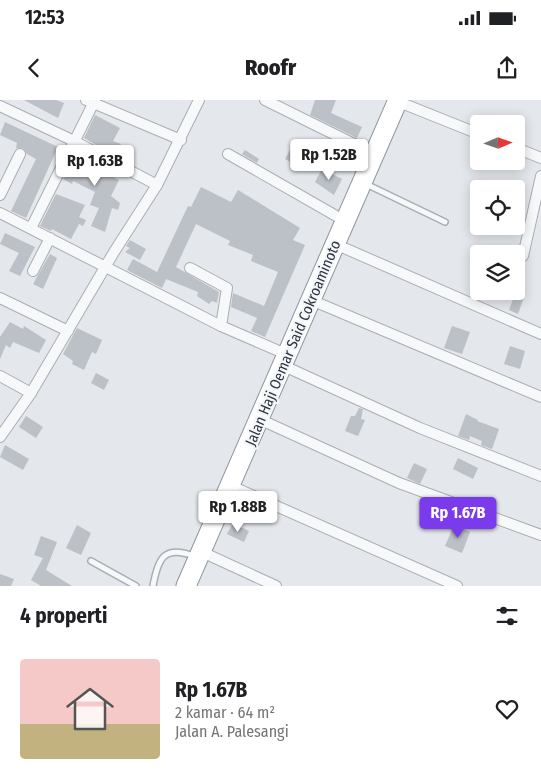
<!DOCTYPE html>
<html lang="id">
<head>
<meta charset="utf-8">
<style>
  :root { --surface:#fff; --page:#f6f6f6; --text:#202124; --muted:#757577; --accent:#7c3aed }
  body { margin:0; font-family:"Fira Sans Condensed",sans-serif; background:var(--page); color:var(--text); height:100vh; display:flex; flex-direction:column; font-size:19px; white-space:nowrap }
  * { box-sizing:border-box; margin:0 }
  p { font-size:16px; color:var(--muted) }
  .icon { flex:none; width:28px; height:28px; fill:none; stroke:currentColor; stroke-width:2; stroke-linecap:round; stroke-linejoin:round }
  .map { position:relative; height:486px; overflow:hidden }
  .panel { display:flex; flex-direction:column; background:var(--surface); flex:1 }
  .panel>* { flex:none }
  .needle { width:32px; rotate:88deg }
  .tools { position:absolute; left:470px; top:15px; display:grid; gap:10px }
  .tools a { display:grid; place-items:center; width:55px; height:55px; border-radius:5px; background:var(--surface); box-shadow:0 2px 12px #0003; font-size:25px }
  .price { position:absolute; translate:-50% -42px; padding:0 11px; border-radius:5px; background:#fff; color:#222; font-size:16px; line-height:32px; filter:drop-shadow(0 1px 2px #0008) }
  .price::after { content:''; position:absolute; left:50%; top:30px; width:15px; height:11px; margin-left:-8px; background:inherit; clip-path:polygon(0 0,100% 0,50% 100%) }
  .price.selected { background:var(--accent); color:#fff }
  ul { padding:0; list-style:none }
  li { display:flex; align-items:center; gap:15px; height:125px; padding:0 20px }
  li span { display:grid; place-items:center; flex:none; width:140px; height:100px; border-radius:5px; color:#555 }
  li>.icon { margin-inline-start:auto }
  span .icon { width:60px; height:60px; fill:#fffc; stroke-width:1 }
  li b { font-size:21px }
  h2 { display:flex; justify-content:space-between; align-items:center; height:60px; padding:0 20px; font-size:21px }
  .status { display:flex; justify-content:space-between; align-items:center; height:35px; padding:0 25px; background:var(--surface); direction:ltr }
  .status svg { height:14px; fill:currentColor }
  header { display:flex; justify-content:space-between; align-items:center; height:65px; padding:0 20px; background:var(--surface); font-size:22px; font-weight:800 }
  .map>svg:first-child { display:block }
</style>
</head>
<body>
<div class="status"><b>12:53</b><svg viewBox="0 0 49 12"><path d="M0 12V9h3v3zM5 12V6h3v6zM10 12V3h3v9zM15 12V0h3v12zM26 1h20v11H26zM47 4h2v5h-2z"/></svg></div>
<header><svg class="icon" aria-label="back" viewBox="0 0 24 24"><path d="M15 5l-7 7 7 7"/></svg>Roofr<svg class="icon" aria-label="share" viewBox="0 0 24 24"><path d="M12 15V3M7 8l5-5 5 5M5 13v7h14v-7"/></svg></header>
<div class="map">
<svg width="541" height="486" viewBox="0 0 541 486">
  <rect width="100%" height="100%" fill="#e4e7eb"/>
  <!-- building -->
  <g fill="#bcc0c7">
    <path d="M24,0H56L64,3L58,18Z"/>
    <path d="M315,0H336L331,13L362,27L357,38L310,15Z"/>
    <path d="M95,15L120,28L113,41L121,44L116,56L84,38Z"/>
    <path d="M5,22L58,47L26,118L11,111L36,59L27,54L23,48H16L17,43L0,35Z"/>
    <path d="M245,50L259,59L257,63L242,54Z"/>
    <path d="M290,50L307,59L302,68L285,59Z"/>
    <path d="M76,54L87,59L89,57L107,66L103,72L119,80L111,96L120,103L118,110L112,108L105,132L91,126L99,108L90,105L95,92L73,81L72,84L63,79Z"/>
    <path d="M322,69L342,79L334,95L315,82Z"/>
    <path d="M201,87L231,102L238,90L300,128L293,140L305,145L265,237L251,231L257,218L231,207L233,193L264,206L278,172L251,161L253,155L228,145L230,141L196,124L176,167L219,192L217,203L212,201L209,204L197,196L198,192L166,179L162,188L127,170L133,159L157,172L188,106L191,107Z"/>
    <path d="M56,94L85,105L79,117L86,120L83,126L79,124L71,139L52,129L51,131L40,126Z"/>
    <path d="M5,133L35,147L20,176L9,171L19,153L0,144Z"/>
    <path d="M130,140L146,149L140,160L125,152L130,148L126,146Z"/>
    <path d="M50,154L57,158L43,189L33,184Z"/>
    <path d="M515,194L524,197L518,214L509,210Z"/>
    <path d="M10,222L23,229L24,226L46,240L39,253L13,242L10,248L6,245L0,259V237Z"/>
    <path d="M452,226L470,232L462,254L444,248Z"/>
    <path d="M77,228L102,240L96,254L92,252L84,270L72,264L73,261L63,254Z"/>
    <path d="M510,246L525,251L520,269L504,264Z"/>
    <path d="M96,273L109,280L104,290L91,283Z"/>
    <path d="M359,308L363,309L361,319L365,320L358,336L345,331L351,316H355Z"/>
    <path d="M466,314L478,320L477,321L499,329L492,349L481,345L482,341L470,336L469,340L458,336Z"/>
    <path d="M26,316L43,327L36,338L19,327Z"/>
    <path d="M5,345L29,359L23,370L0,357Z"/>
    <path d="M458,358L478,368L473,379L453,369Z"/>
    <path d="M414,363L427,369L420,384L407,378Z"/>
    <path d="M233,423L249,431L244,442L227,434Z"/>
    <path d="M77,425L91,433L81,455L66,448Z"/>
    <path d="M454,425L470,432L462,453L445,446Z"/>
    <path d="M41,436L57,442L46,470L72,486H41L31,480L43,458L34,455Z"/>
    <path d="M0,474L14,479L11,486H0Z"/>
  </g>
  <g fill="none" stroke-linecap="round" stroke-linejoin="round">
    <defs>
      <g id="lane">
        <path d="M366,84L445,122"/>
        <path d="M91,461L136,486"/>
        <path d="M153,486C158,458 164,445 194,456"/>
      </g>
      <g id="street">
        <path d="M86,0L181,40"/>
        <path d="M265,0L374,54"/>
        <path d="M394,0L479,34"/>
        <path d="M0,6L74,41L157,85"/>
        <path d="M516,48L541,58"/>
        <path d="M228,54L345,121"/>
        <path d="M0,95L20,54"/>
        <path d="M0,113L221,226L288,255"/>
        <path d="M31,128L95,0"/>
        <path d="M335,144L541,234"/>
        <path d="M523,156L541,76"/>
        <path d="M190,168L227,188L221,226"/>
        <path d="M33,171L50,138"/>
        <path d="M0,198L68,231"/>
        <path d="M311,200L541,297"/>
        <path d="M284,266L420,328L541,376"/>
        <path d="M0,276L31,293"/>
        <path d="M259,319L399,383L541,435"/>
        <path d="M0,337L31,293L114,152L157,85L199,0"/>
        <path d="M231,386L457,486"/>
        <path d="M202,452L276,486"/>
      </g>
      <path id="highway" d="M186,486L398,0"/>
    </defs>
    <!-- lane casing -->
    <use href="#lane" stroke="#a9aeb5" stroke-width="8"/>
    <!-- street casing -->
    <use href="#street" stroke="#a9aeb5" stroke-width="12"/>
    <!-- highway casing -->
    <use href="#highway" stroke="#8d95a0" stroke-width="21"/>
    <!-- lane -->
    <use href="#lane" stroke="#f7f8f9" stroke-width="5"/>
    <!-- street -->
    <use href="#street" stroke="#f7f8f9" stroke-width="10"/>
    <!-- highway -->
    <use href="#highway" stroke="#fff" stroke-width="19"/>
  </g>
  <g text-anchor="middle" stroke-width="4.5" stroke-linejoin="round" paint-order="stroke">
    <!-- street labels -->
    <g font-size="15" fill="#2d3542" stroke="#f4f6f8">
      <text transform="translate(293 243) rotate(-67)" y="5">Jalan Haji Oemar Said Cokroaminoto</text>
    </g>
  </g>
</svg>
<div class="tools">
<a><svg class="needle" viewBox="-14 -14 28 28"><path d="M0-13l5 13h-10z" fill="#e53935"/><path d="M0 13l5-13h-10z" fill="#757577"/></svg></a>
<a><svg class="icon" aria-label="locate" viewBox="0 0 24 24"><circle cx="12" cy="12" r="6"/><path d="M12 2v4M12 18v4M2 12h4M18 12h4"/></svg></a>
<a><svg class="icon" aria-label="layers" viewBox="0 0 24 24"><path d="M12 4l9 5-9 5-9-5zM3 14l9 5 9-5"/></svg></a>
</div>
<b class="price" style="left:329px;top:81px">Rp 1.52B</b>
<b class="price" style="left:95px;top:87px">Rp 1.63B</b>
<b class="price" style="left:238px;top:433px">Rp 1.88B</b>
<b class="price selected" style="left:458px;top:439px">Rp 1.67B</b>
</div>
<section class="panel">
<h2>4 properti<svg class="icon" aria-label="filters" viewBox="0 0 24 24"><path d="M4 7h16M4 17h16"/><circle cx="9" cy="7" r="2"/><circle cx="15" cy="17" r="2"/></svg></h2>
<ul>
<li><span style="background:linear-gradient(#f6c9c9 65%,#c2b280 0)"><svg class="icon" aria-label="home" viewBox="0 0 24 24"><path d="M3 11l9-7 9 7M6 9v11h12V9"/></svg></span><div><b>Rp 1.67B</b><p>2 kamar · 64 m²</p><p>Jalan A. Palesangi</p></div><svg class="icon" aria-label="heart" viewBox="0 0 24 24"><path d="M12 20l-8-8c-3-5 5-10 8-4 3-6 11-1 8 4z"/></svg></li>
</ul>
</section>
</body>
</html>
